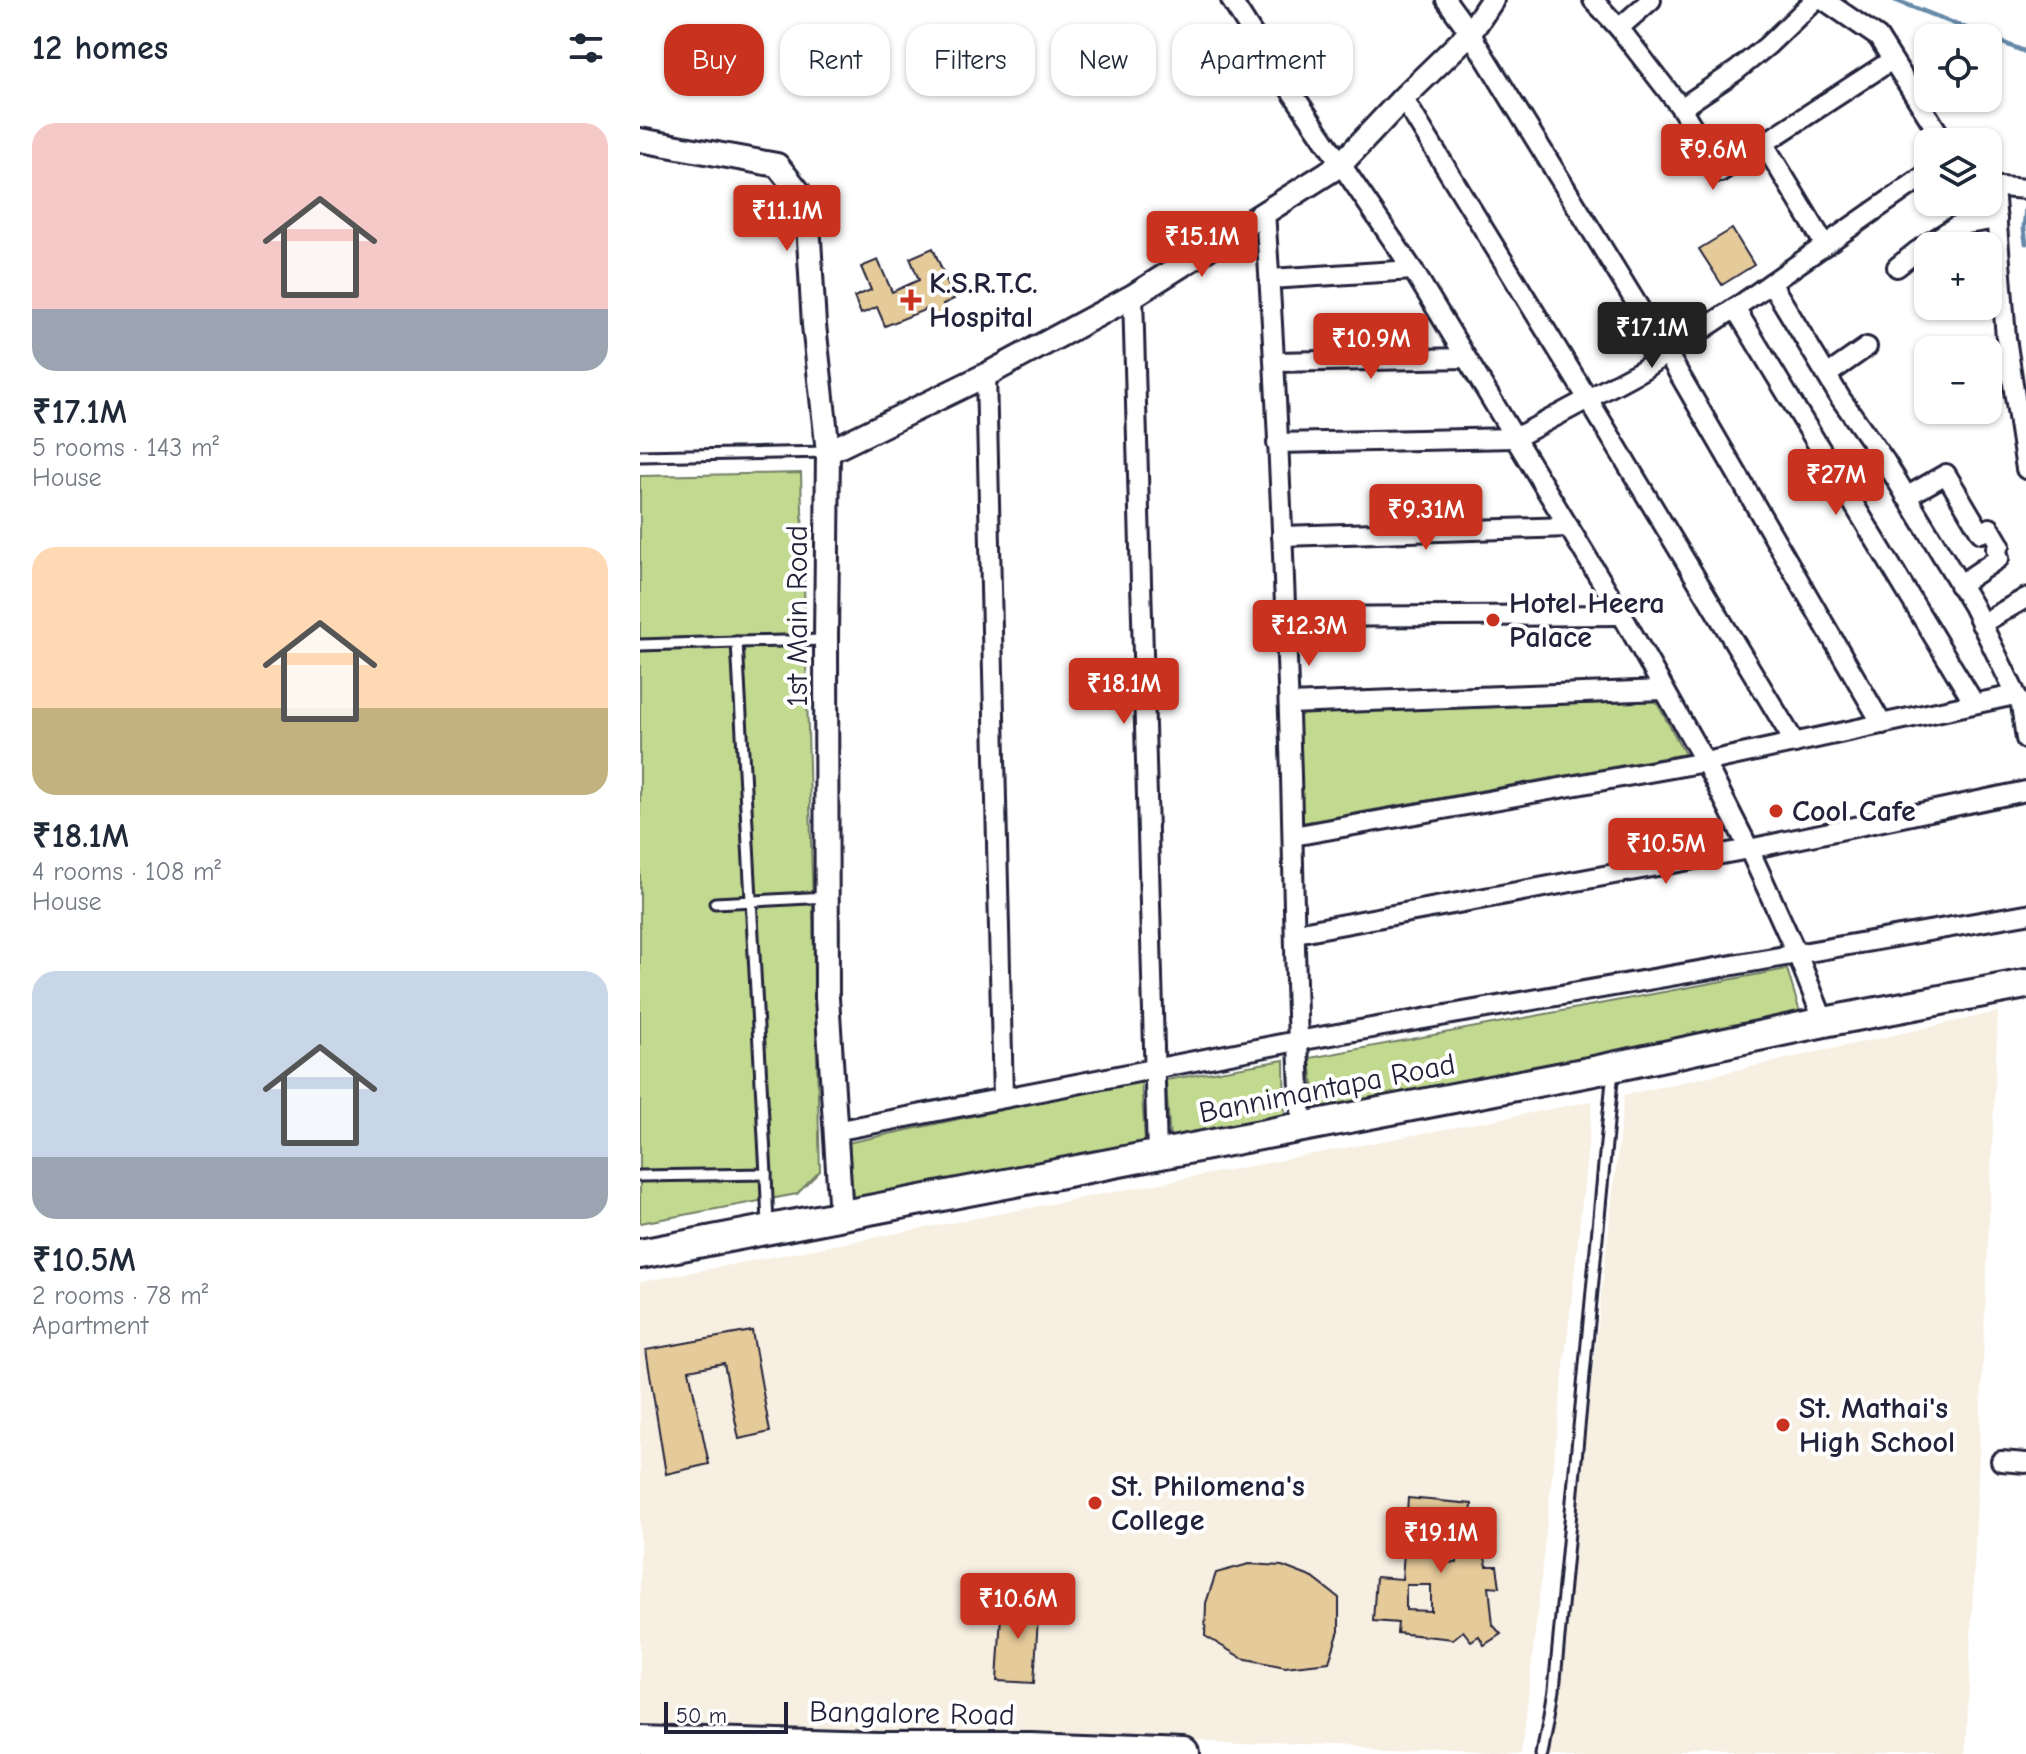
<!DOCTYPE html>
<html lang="en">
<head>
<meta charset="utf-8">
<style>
  :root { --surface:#fff; --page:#f2f2f3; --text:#1f2937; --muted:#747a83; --accent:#c8321e }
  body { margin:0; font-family:"Comic Neue",sans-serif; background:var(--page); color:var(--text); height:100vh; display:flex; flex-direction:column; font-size:30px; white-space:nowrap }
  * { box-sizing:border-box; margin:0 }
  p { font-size:26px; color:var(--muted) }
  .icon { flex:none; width:44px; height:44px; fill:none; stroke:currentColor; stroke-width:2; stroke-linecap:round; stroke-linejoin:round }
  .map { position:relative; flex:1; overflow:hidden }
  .side { display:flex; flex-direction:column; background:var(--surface); width:640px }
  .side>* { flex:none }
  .top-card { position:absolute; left:24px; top:24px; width:760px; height:72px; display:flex; gap:16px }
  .fabs { position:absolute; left:1274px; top:24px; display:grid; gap:16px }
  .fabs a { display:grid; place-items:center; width:88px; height:88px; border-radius:16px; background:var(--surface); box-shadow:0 2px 6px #0004; font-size:40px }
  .scale { position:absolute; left:24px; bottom:20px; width:124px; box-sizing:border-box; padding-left:8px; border:4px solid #22223b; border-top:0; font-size:22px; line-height:28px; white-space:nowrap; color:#22223b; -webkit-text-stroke:6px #fff; paint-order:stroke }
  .price { position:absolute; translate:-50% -68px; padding:0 18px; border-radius:8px; background:var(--accent); color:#fff; font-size:26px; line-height:52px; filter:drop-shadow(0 2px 4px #0008) }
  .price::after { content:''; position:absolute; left:50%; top:48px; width:24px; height:18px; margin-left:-12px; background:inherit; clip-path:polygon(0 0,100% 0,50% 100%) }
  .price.current { background:#222; color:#fff }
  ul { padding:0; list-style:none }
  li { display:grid; align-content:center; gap:16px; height:424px; padding:0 32px }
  li span { display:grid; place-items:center; height:248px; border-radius:24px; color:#555 }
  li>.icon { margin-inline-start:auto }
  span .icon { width:144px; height:144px; fill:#fffc; stroke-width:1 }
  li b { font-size:34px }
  h2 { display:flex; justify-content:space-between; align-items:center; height:96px; padding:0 32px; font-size:34px }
  .tag { padding:0 28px; border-radius:24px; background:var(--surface); box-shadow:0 2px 6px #0004; font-size:28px; line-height:72px }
  .tag.current { background:var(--accent); color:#fff }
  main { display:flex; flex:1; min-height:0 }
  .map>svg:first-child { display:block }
</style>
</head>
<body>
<main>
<section class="side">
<h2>12 homes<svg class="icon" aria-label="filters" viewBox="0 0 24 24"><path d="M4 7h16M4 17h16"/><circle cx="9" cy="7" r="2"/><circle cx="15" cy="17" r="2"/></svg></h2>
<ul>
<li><span style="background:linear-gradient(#f6c9c9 75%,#9aa5b1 0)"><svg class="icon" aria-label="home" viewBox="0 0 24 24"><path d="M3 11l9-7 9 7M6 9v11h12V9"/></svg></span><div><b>₹17.1M</b><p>5 rooms · 143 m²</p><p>House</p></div></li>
<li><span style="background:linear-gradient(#ffd9b3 65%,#c2b280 0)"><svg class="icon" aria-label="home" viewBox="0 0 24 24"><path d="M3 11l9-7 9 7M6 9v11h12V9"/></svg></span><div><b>₹18.1M</b><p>4 rooms · 108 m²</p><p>House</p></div></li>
<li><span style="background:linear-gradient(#c9d6e8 75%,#9aa5b1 0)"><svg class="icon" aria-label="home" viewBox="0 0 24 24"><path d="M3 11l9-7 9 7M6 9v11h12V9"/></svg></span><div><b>₹10.5M</b><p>2 rooms · 78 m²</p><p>Apartment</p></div></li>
</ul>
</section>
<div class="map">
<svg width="1386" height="1754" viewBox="0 0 1386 1754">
  <rect width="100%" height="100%" fill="#fff"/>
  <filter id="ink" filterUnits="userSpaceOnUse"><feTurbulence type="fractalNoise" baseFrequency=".0125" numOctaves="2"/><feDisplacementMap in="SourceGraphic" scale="16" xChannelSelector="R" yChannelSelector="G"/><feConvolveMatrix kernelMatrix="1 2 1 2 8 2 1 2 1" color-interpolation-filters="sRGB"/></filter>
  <g filter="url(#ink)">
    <!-- built -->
    <g fill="#f7efe1">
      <path d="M1358,1012L1326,1754H909L984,1095Z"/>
      <path d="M953,1101L882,1752L0,1724V1282Z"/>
    </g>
    <!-- green -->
    <g fill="#c2da90" stroke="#727e66" stroke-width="2">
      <path d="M161,473L180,1171L157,1194L0,1223V476Z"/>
      <path d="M1016,701L1045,754L661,823L659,714Z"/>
      <path d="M1147,969L1162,1019L676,1113L670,1058Z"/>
      <path d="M644,1060L645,1119L530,1142L526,1080Z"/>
      <path d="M501,1080L505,1142L212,1202L207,1143Z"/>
    </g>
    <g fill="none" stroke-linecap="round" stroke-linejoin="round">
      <!-- stream -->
      <g stroke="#6689a9" stroke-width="5">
        <path d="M1255,0L1386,52"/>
        <path d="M1386,208L1384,228L1386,243"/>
      </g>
    </g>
    <!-- building -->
    <g fill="#e5ca9a" stroke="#22223b" stroke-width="2" fill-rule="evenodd">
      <path d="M1092,229L1114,265L1082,285L1059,249Z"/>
      <path d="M293,248L314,299L303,304L306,313L293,318L289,308L245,326L237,307L221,314L214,297L231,290L221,267L238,260L252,292L279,280L270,258Z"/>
      <path d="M112,1331L130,1432L99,1439L84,1363L49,1370L69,1464L26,1474L6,1350Z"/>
      <path d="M768,1498L832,1504L831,1516L851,1518L855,1539L840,1538L847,1566H857L860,1587L849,1586L853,1625L861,1634L844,1645L839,1636L831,1641L823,1631L813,1639L757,1633L758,1623L733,1621L736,1577L762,1579ZM801,1542L818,1543L817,1563L801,1562ZM766,1585H791V1611L766,1610Z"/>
      <path d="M609,1564L642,1566L673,1578L699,1598V1631L689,1662L645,1667L602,1658L565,1636L566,1603L576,1573Z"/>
      <path d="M362,1599L399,1601L394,1683L357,1681Z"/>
    </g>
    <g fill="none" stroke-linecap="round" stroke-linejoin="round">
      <defs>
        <g id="service">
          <path d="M0,456L188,452"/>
          <path d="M97,642L185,640"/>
          <path d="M0,645L97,642L126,1174L0,1176"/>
          <path d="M75,903L187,897"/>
          <path d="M126,1174L128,1227"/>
          <path d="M903,1754L914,1690L973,1070"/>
        </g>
        <g id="minor">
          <path d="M591,0L617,41L773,270L982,615L1065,762L1109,849L1160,961L1184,1022"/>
          <path d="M806,0L830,33L1027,353L1242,724"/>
          <path d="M953,0L979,28L1041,108L1080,172L1252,60"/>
          <path d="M1184,0L1238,37L1304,142"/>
          <path d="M979,28L1011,0"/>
          <path d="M763,98L948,399L1155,743"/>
          <path d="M1041,108L1096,71L1127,46L1175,0"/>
          <path d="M1124,144L1185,245"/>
          <path d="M1348,186L1386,189"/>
          <path d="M1354,187L1366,338L1386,469"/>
          <path d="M625,212C638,399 645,588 651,776C654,893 655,1010 662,1127"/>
          <path d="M1257,267L1277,251L1316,226L1357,219"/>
          <path d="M630,279L773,270"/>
          <path d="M1131,283L1201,399L1245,461L1333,606L1381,705L1386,739"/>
          <path d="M493,296L517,1155"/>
          <path d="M1095,308L1334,703"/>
          <path d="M635,362L826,358"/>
          <path d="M346,375L363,1098"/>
          <path d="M1187,375L1227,347"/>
          <path d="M637,443L875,438L1002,370L1101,304L1288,173"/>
          <path d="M1266,497L1306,474L1341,533L1350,528L1360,545L1356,549L1359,558L1319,585"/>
          <path d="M642,536L929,527"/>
          <path d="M646,617L982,615"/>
          <path d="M1341,624L1386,598"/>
          <path d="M649,704L1024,690"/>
          <path d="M653,836L1065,762L1375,695"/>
          <path d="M656,933L1109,849L1386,791"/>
          <path d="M195,1131L657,1041L1386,914"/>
          <path d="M1361,1461L1386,1463"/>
        </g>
        <g id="tertiary">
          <path d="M0,140L137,165L158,191L168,222L174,325L188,452L186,640L187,998L201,1216"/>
          <path d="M188,452L346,375L493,296L700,165L763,98L830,33L852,0"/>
        </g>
        <g id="primary">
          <path d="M0,1254L954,1071L1184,1022L1386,984"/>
          <path d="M0,1741L237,1748H391L544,1754"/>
        </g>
      </defs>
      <!-- service casing -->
      <use href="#service" stroke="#22223b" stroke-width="15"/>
      <!-- minor casing -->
      <use href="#minor" stroke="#22223b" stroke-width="24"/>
      <!-- tertiary casing -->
      <use href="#tertiary" stroke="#22223b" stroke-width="28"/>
      <!-- primary casing -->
      <use href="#primary" stroke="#22223b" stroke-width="34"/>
      <!-- service -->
      <use href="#service" stroke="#fff" stroke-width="9"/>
      <!-- minor -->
      <use href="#minor" stroke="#fff" stroke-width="18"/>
      <!-- tertiary -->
      <use href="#tertiary" stroke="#fff" stroke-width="22"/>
      <!-- primary -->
      <use href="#primary" stroke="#fff" stroke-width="28"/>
    </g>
  </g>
  <!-- markers -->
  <g fill="#c8321e" stroke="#fff" stroke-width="3">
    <path d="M267 288h8v8h8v8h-8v8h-8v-8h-8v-8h8z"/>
    <circle cx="853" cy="620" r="8"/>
    <circle cx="1136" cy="811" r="8"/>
    <circle cx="1143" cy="1425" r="8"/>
    <circle cx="455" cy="1503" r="8"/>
  </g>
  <g text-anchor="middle" stroke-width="8" stroke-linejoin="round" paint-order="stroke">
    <!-- poi labels -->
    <g font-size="30" font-weight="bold" fill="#22223b" stroke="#fff" text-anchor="start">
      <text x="289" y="293">K.S.R.T.C.<tspan x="289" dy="34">Hospital</tspan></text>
      <text x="869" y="613">Hotel Heera<tspan x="869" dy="34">Palace</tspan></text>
      <text x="1152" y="821">Cool Cafe</text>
      <text x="1159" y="1418">St. Mathai's<tspan x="1159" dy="34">High School</tspan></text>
      <text x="471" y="1496">St. Philomena's<tspan x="471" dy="34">College</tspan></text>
    </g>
    <!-- street labels -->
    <g font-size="30" fill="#22223b" stroke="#fff">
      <text transform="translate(157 616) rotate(-90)" y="10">1st Main Road</text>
      <text transform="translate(687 1088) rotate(-11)" y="10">Bannimantapa Road</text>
      <text transform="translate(272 1713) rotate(1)" y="10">Bangalore Road</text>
    </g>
  </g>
</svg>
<div class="fabs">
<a><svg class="icon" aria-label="locate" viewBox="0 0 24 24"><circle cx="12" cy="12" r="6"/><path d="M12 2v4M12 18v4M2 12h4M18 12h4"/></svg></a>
<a><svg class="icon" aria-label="layers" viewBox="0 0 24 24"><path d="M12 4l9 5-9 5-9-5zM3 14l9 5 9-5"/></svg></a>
<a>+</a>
<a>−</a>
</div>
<div class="scale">50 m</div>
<b class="price" style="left:1073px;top:192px">₹9.6M</b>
<b class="price" style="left:147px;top:253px">₹11.1M</b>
<b class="price" style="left:562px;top:279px">₹15.1M</b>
<b class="price current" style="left:1012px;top:370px">₹17.1M</b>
<b class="price" style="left:731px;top:381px">₹10.9M</b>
<b class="price" style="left:1196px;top:517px">₹27M</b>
<b class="price" style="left:786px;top:552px">₹9.31M</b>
<b class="price" style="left:669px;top:668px">₹12.3M</b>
<b class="price" style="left:484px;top:726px">₹18.1M</b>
<b class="price" style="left:1026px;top:886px">₹10.5M</b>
<b class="price" style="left:801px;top:1575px">₹19.1M</b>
<b class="price" style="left:378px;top:1641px">₹10.6M</b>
<div class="top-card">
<a class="tag current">Buy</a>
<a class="tag">Rent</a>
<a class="tag">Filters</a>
<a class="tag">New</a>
<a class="tag">Apartment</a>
</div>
</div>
</main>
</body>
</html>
